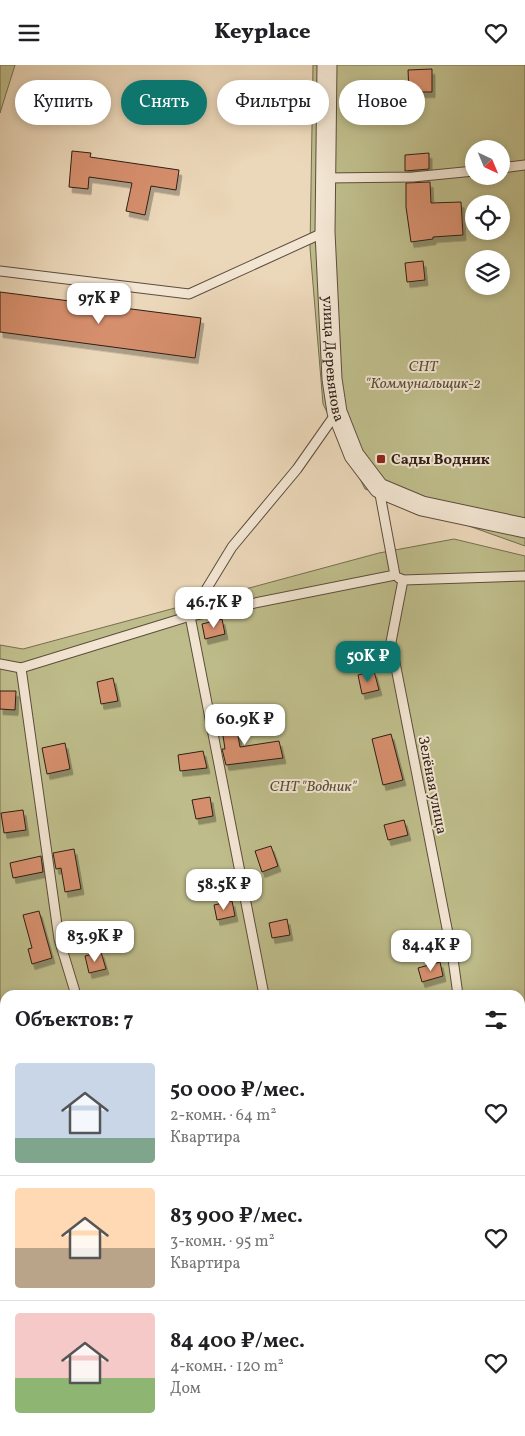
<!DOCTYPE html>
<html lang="ru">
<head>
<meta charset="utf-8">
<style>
  :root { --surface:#fff; --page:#f6f6f6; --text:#202124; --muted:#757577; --line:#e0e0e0; --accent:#0f766e }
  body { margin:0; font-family:Vollkorn,serif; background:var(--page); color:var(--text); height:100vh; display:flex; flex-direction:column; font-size:19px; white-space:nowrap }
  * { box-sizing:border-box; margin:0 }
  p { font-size:16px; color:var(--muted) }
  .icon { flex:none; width:28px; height:28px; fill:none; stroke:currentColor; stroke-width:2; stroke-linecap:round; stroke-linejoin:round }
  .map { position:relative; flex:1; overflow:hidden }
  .panel { position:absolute; left:0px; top:925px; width:525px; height:446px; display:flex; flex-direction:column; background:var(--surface); border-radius:15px 15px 0 0; box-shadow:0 2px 8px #0003 }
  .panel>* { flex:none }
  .hud { position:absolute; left:15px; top:15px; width:495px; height:45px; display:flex; gap:10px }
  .needle { width:32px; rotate:136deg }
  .buttons { position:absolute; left:465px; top:75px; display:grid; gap:10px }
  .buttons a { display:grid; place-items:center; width:45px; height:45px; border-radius:50%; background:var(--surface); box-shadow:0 2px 8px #0003; font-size:25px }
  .price { position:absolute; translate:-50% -42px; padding:0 11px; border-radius:10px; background:#fff; color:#222; font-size:16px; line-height:32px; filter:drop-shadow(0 1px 2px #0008) }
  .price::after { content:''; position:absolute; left:50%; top:30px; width:15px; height:11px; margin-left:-8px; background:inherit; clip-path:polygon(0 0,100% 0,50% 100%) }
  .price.current { background:var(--accent); color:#fff }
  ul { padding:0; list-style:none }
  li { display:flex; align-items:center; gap:15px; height:125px; padding:0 15px }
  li+li { border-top:1px solid var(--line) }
  li span { display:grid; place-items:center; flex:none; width:140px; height:100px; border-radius:5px; color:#555 }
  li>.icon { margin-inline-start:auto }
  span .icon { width:60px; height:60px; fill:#fffc; stroke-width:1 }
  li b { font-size:21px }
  h2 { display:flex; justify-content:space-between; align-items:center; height:60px; padding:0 15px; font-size:21px }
  .tag { padding:0 18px; border-radius:22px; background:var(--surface); box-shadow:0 2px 8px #0003; font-size:18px; line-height:45px }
  .tag.current { background:var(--accent); color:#fff }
  header { display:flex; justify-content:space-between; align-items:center; height:65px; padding:0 15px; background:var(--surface); font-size:22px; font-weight:800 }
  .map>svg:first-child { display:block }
</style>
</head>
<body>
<header><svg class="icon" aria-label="menu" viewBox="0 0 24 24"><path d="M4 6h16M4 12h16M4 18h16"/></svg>Keyplace<svg class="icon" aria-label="heart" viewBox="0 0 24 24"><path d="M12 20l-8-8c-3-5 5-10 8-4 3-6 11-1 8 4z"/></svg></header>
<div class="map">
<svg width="525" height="1371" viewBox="0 0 525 1371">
  <defs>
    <filter id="shadow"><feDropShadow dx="3" dy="5.5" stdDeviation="0" flood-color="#0004"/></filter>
  </defs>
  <rect width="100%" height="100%" fill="#ebd7b9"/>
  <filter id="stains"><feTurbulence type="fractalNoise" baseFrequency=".004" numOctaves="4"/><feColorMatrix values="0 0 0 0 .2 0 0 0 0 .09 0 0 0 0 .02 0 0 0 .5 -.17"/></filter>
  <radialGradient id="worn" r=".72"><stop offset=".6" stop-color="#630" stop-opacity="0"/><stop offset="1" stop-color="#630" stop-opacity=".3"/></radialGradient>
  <!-- green -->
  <g fill="#bebc8a" stroke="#766e50" fill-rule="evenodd">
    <path d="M0,0H15L0,48Z"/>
    <path d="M313,0H525V481L365,424L323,339L310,183ZM474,84H501V111H474ZM474,139H501V166H474ZM474,194H501V221H474Z"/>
    <path d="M454,474L525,491V1371H0V580L23,584L379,488ZM5,930H520V1366H5Z"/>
  </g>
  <!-- building -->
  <g fill="#d68f6d" stroke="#2e1f15" filter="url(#shadow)">
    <path d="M432,4V27H409L408,5Z"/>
    <path d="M72,86L91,88L90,92L179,105L176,125L151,121L145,150L126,146L132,118L89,112L88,124L69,122Z"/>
    <path d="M429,88V104L405,106V90Z"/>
    <path d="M430,117L431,138L461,137L463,170L433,172V174L411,177L406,142V118Z"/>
    <path d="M423,196L425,215L407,217L405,198Z"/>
    <path d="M0,227L201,253L195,293L0,267Z"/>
    <path d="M222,554L225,569L205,574L202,559Z"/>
    <path d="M374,606L379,625L362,629L358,610Z"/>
    <path d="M113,613L118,636L101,639L97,617Z"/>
    <path d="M0,626H16L15,645L0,644Z"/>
    <path d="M234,648L240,682L279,676L283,693L226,700L222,684H225L220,651Z"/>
    <path d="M391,669L403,715L383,720L372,674Z"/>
    <path d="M65,678L70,704L47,709L42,683Z"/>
    <path d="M203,686L207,703L180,706L178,690Z"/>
    <path d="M210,732L213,751L196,754L192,735Z"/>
    <path d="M23,745L26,765L4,768L1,748Z"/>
    <path d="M404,755L408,770L388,775L384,760Z"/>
    <path d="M271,781L278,801L262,807L255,786Z"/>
    <path d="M74,784L81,824L65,827L61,803L56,804L53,788Z"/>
    <path d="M41,791L43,807L13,813L10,798Z"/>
    <path d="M232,836L235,851L217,855L214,840Z"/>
    <path d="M39,846L52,893L32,899L28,884L32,883L23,850Z"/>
    <path d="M287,854L290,870L272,873L269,858Z"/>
    <path d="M101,887L106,904L89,908L85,891Z"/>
    <path d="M440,897L443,911L422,917L418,903Z"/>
  </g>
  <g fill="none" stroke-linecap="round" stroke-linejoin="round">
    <defs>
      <g id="lane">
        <path d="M501,103L525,100"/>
        <path d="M326,113L413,112L474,106"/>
        <path d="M0,206L189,229L325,167"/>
        <path d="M399,513L403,515L525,511"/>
        <path d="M403,515L391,577L453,894L458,930"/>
        <path d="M0,599L21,603L190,551L232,482L297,404L337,347"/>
        <path d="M21,603L59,874L76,930"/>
        <path d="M264,930L190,551L395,510L379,424"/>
        <path d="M520,1266L525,1293"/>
        <path d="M169,1366L170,1371"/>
        <path d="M356,1366L357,1371"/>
      </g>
      <g id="street">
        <path id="s1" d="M327,0L325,167L332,314L337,347L354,390L379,423L422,441L525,463"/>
      </g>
    </defs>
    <!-- lane casing -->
    <use href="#lane" stroke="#5d4d3e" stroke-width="11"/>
    <!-- street casing -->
    <use href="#street" stroke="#5d4d3e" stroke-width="21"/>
    <!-- lane -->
    <use href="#lane" stroke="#f2e5d2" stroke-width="9"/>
    <!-- street -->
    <use href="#street" stroke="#f2e5d2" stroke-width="19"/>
  </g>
  <!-- markers -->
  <rect fill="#8f2418" stroke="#f2e5d2" stroke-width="2" x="376" y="389" width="10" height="10" rx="2.5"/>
  <g text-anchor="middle" stroke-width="4" stroke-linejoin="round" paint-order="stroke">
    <!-- street labels -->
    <g font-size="15" fill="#2e1f15" stroke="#f2e5d2">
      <text dy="5" stroke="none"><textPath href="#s1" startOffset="294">улица Деревянова</textPath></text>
      <text transform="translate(433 720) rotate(79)" y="5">Зелёная улица</text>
    </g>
    <!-- park labels -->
    <g font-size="15" font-style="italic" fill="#594e38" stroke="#f2e5d2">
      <text x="423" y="306">СНТ<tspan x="423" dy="17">"Коммунальщик-2</tspan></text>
      <text x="313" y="726">СНТ "Водник"</text>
    </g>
    <!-- poi labels -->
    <g font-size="15" font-weight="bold" fill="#2e1f15" stroke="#f2e5d2" text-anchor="start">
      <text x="391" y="399">Сады Водник</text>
    </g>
  </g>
  <rect width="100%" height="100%" filter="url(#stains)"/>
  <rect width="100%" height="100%" fill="url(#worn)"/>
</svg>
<div class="buttons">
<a><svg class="needle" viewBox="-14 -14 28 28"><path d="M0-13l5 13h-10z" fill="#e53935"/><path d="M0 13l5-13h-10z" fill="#757577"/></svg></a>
<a><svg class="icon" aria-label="locate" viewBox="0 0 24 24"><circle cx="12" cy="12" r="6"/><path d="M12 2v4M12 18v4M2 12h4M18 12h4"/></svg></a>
<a><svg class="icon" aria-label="layers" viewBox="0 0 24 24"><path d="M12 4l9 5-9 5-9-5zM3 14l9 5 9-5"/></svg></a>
</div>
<b class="price" style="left:99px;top:260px">97K ₽</b>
<b class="price" style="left:214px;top:564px">46.7K ₽</b>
<b class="price current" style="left:368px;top:618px">50K ₽</b>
<b class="price" style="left:245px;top:681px">60.9K ₽</b>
<b class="price" style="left:224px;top:846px">58.5K ₽</b>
<b class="price" style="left:95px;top:898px">83.9K ₽</b>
<b class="price" style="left:431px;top:907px">84.4K ₽</b>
<div class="hud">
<a class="tag">Купить</a>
<a class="tag current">Снять</a>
<a class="tag">Фильтры</a>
<a class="tag">Новое</a>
</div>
<section class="panel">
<h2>Объектов: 7<svg class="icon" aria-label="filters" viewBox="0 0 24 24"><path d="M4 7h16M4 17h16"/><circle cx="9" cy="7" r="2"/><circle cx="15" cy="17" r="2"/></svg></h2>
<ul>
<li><span style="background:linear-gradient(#c9d6e8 75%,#7fa58c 0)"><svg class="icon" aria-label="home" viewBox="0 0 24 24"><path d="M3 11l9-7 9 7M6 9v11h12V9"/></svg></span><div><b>50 000 ₽/мес.</b><p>2-комн. · 64 m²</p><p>Квартира</p></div><svg class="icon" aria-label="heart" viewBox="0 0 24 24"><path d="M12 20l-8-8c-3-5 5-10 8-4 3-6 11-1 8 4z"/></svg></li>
<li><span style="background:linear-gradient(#ffd9b3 60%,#b9a48a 0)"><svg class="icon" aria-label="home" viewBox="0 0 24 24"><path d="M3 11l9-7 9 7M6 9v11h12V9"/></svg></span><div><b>83 900 ₽/мес.</b><p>3-комн. · 95 m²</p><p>Квартира</p></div><svg class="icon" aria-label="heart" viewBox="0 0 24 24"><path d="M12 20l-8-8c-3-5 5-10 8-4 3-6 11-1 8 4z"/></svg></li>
<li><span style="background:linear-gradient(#f6c9c9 65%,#8fb573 0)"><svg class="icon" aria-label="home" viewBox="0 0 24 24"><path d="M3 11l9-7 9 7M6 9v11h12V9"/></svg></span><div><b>84 400 ₽/мес.</b><p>4-комн. · 120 m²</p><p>Дом</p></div><svg class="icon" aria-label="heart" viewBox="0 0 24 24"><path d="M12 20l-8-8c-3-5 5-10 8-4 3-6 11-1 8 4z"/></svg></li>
</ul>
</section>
</div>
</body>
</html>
